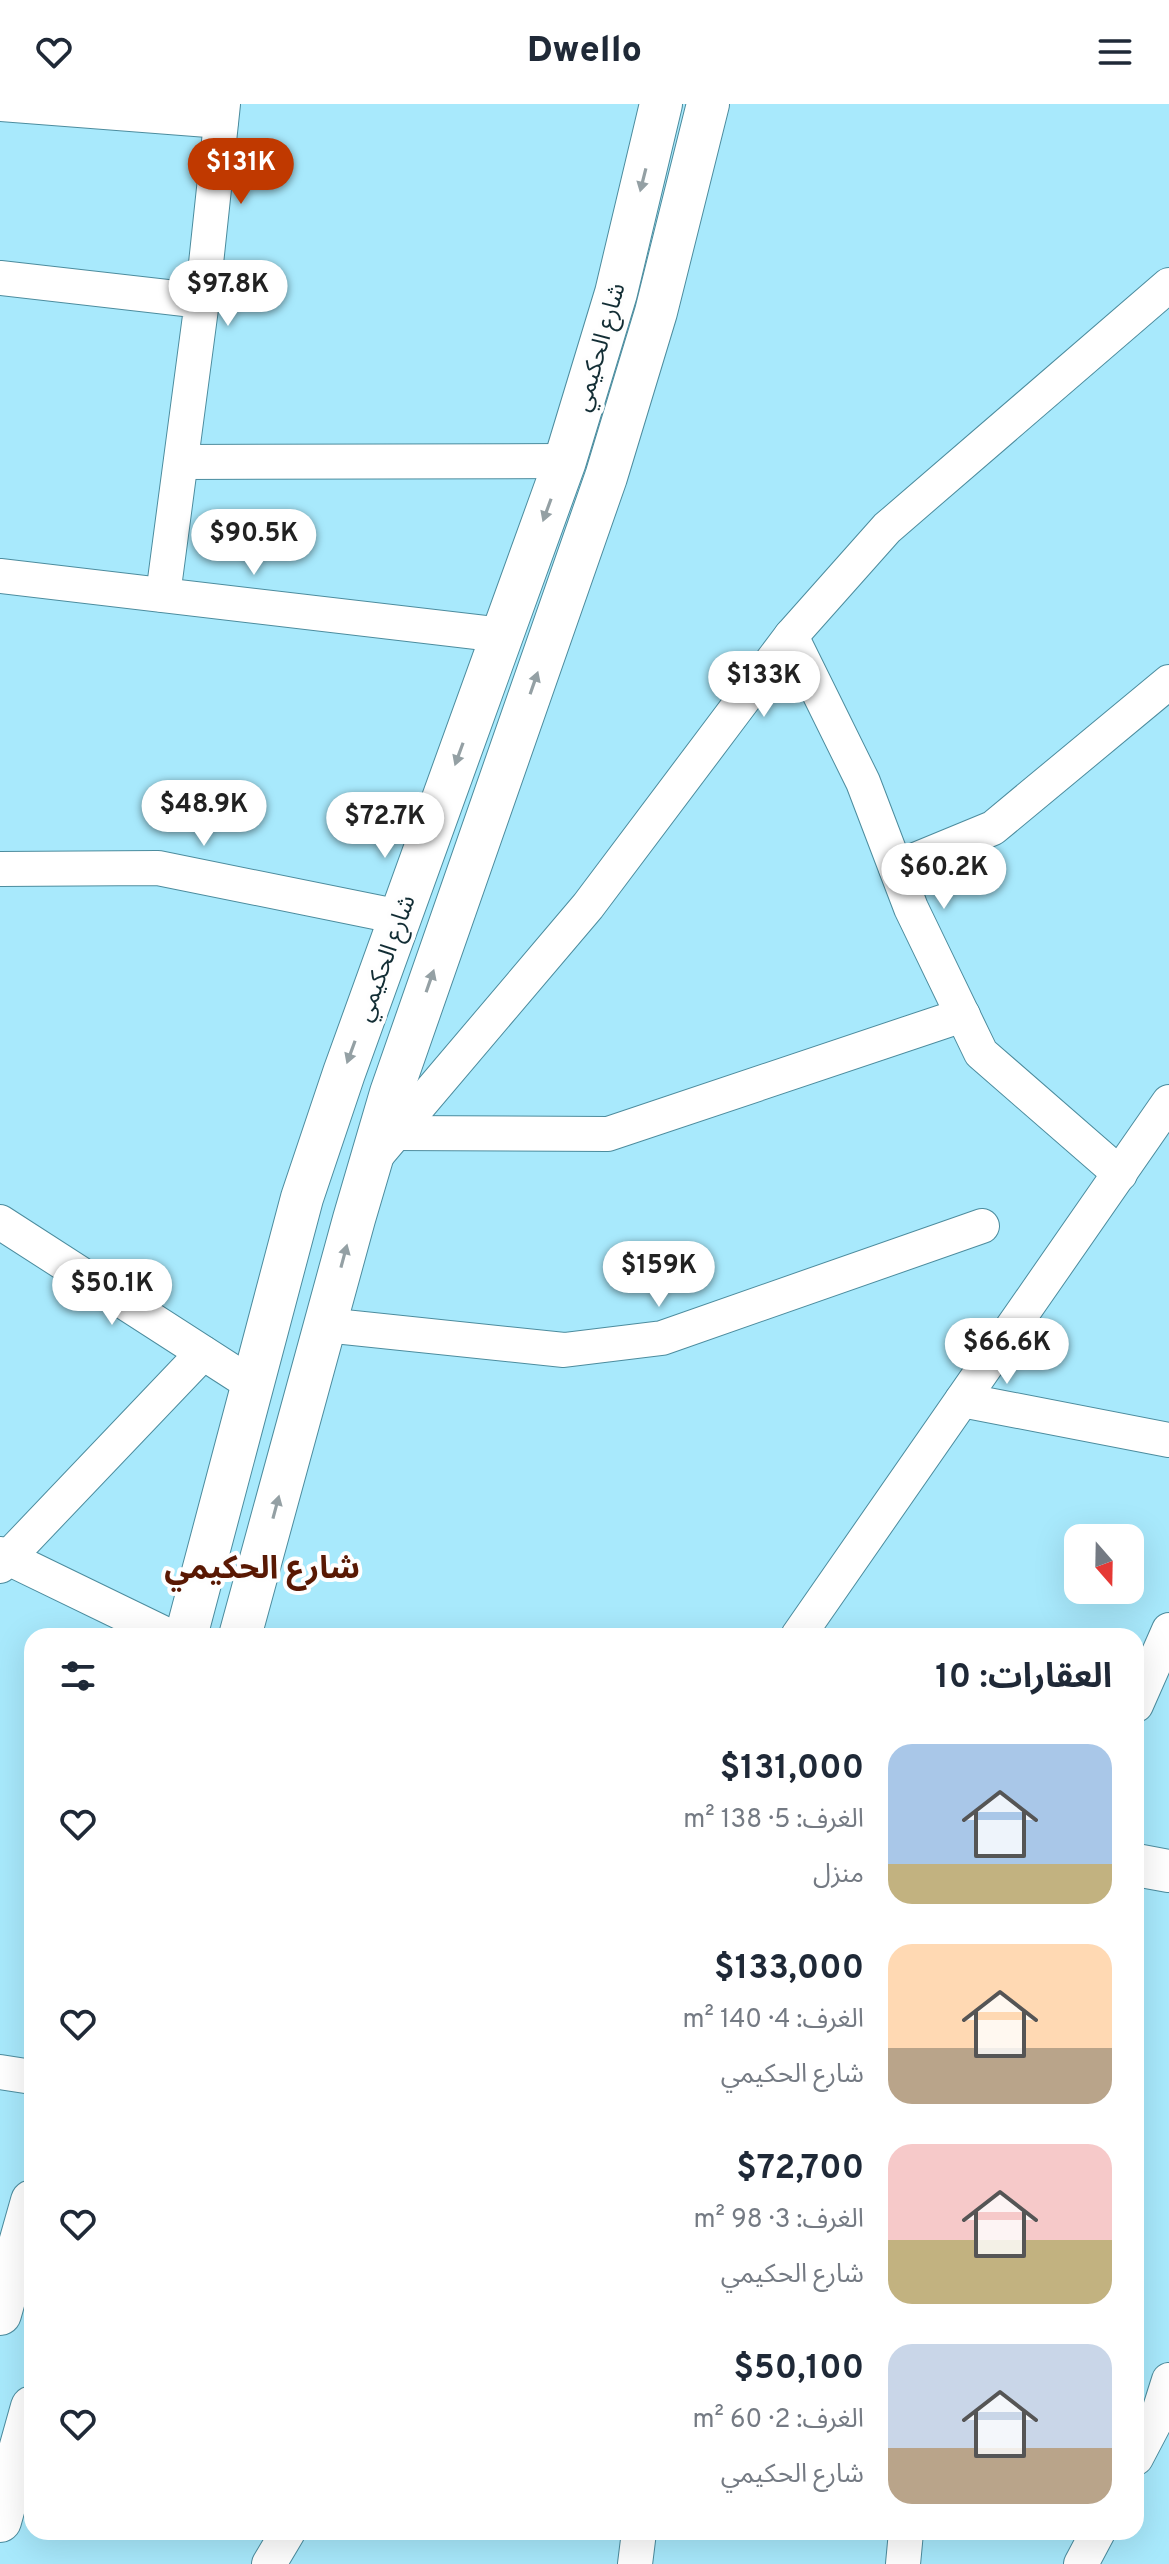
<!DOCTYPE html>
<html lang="ar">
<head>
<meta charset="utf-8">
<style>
  :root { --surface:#fff; --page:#f2f2f3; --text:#1f2937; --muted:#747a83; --accent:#c03900 }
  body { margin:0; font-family:Overpass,"Noto Sans Arabic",sans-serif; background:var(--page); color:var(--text); direction:rtl; height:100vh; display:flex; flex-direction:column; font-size:30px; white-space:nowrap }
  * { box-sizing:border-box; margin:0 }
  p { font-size:26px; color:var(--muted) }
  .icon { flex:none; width:44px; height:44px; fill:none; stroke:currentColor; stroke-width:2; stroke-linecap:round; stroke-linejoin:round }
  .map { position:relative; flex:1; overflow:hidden; direction:ltr }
  .sheet { position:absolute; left:24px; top:1524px; width:1120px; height:912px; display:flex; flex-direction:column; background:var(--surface); border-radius:24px; box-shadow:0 8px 32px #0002; direction:rtl }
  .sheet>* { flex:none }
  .needle { width:52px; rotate:160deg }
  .buttons { position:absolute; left:1064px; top:1420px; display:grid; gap:16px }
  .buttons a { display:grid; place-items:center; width:80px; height:80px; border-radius:16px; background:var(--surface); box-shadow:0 8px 32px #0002; font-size:40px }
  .price { position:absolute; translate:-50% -68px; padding:0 18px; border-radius:28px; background:#fff; color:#222; font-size:26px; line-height:52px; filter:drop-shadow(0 2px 4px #0008) }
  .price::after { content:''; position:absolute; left:50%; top:48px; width:24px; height:18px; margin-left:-12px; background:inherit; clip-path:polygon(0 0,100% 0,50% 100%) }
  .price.current { background:var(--accent); color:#fff }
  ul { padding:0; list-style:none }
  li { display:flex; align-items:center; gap:24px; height:200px; padding:0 32px }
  li span { display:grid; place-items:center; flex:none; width:224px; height:160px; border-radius:24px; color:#555 }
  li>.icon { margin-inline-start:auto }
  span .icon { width:96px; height:96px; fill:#fffc; stroke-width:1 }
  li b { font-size:34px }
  h2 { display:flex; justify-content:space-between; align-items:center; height:96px; padding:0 32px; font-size:34px }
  header { display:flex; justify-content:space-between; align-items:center; height:104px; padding:0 32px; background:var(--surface); font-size:36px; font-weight:800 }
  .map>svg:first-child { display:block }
</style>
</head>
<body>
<header><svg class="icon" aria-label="menu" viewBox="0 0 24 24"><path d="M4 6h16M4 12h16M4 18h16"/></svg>Dwello<svg class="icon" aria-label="heart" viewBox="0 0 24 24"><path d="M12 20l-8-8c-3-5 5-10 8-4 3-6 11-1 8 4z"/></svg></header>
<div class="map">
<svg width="1169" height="2460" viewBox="0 0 1169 2460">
  <rect width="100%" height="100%" fill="#a8e9fc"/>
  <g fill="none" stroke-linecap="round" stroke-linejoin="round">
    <defs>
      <g id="minor">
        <path d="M0,0L221,17"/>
        <path d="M0,174L202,197L163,491"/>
        <path d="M202,197L223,0"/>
        <path d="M181,358L565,357"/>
        <path d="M0,472L502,531"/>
        <path d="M791,532L863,678L911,804L981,949L1120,1070"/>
        <path d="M896,764L993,724L1169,578"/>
        <path d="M0,765L158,764L400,813"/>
        <path d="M395,1029L608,1030L963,911"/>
        <path d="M376,1052L588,802L791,532L887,424L1169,181"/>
        <path d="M0,1118L253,1281"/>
        <path d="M325,1221L564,1246L662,1234L982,1122"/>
        <path d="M962,1296L1169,1336"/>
        <path d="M0,1450L169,1532"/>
        <path d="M0,1462L203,1249"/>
        <path d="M798,1532L1169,998"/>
        <path d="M1136,1601L1169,1526"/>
        <path d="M0,1968L32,1973"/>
        <path d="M1136,2354L1157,2314L1169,2276"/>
        <path d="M269,2460L288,2428"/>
        <path d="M635,2460L639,2428"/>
        <path d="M903,2460L906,2428"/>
        <path d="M1081,2460L1098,2428"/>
      </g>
      <g id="tertiary">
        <path d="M186,1532L302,1094L344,969L565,357L616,189L661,0"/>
        <path d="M240,1532L354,1115L391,989L606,373L656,208L708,0"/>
        <path d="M1136,1761L1169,1767"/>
        <path d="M0,2210L32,2097"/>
        <path d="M0,2417L32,2303"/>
      </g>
    </defs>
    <!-- minor casing -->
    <use href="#minor" stroke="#4c8c9e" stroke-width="36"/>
    <!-- tertiary casing -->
    <use href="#tertiary" stroke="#4c8c9e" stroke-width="44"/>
    <!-- minor -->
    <use href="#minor" stroke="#fff" stroke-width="34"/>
    <!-- tertiary -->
    <use href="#tertiary" stroke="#fff" stroke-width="42"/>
  </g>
  <!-- one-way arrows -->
  <defs><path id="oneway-solid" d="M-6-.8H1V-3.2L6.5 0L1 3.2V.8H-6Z" transform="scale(2)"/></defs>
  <g fill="#94a0a4">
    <use href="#oneway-solid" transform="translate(643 76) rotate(104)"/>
    <use href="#oneway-solid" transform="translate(547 406) rotate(110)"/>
    <use href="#oneway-solid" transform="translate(534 579) rotate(-71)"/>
    <use href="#oneway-solid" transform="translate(459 650) rotate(110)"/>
    <use href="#oneway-solid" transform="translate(430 877) rotate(-71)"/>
    <use href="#oneway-solid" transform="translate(351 948) rotate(110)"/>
    <use href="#oneway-solid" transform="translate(344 1152) rotate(-75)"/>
    <use href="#oneway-solid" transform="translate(276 1403) rotate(-75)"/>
  </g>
  <g text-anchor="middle" stroke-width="8" stroke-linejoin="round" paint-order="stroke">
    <!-- street labels -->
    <g font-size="24" fill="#122d34" stroke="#fefefe">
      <text transform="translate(599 243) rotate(-74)" y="8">شارع الحكيمي</text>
      <text transform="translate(385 854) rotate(-70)" y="8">شارع الحكيمي</text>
    </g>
    <!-- district labels -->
    <g font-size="32" font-weight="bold" fill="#591803" stroke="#fefefe">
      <text x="262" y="1474">شارع الحكيمي</text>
    </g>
  </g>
</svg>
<div class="buttons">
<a><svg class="needle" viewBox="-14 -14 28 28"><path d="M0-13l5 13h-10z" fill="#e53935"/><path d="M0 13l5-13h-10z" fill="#747a83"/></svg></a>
</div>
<b class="price current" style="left:241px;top:102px">$131K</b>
<b class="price" style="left:228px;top:224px">$97.8K</b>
<b class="price" style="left:254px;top:473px">$90.5K</b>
<b class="price" style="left:764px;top:615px">$133K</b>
<b class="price" style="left:204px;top:744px">$48.9K</b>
<b class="price" style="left:385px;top:756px">$72.7K</b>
<b class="price" style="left:944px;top:807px">$60.2K</b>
<b class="price" style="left:659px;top:1205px">$159K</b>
<b class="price" style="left:112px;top:1223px">$50.1K</b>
<b class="price" style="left:1007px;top:1282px">$66.6K</b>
<section class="sheet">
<h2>العقارات: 10<svg class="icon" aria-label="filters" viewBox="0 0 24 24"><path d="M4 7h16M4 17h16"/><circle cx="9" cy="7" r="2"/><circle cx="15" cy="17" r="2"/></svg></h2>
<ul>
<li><span style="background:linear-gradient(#a9c7e8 75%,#c2b280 0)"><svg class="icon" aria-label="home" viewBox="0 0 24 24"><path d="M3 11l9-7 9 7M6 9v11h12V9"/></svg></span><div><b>$131,000</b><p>الغرف: 5 · 138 m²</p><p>منزل</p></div><svg class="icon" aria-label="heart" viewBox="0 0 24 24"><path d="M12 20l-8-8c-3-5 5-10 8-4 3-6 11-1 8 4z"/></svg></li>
<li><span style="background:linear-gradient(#ffd9b3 65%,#b9a48a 0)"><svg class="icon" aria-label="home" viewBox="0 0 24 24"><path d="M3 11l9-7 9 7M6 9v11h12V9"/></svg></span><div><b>$133,000</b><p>الغرف: 4 · 140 m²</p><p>شارع الحكيمي</p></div><svg class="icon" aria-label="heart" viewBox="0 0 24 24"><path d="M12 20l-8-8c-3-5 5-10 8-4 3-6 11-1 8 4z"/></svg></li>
<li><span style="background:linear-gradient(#f6c9c9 60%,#c2b280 0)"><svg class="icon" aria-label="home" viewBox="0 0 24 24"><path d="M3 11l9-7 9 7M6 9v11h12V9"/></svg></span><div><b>$72,700</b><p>الغرف: 3 · 98 m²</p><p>شارع الحكيمي</p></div><svg class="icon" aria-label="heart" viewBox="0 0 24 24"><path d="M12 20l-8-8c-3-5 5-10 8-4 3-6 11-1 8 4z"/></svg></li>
<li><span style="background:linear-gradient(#c9d6e8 65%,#b9a48a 0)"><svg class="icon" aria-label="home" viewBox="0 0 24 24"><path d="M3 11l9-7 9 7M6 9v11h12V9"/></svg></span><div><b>$50,100</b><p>الغرف: 2 · 60 m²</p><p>شارع الحكيمي</p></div><svg class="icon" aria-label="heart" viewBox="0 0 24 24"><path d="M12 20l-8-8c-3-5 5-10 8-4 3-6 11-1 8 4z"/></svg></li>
</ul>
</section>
</div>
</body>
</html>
